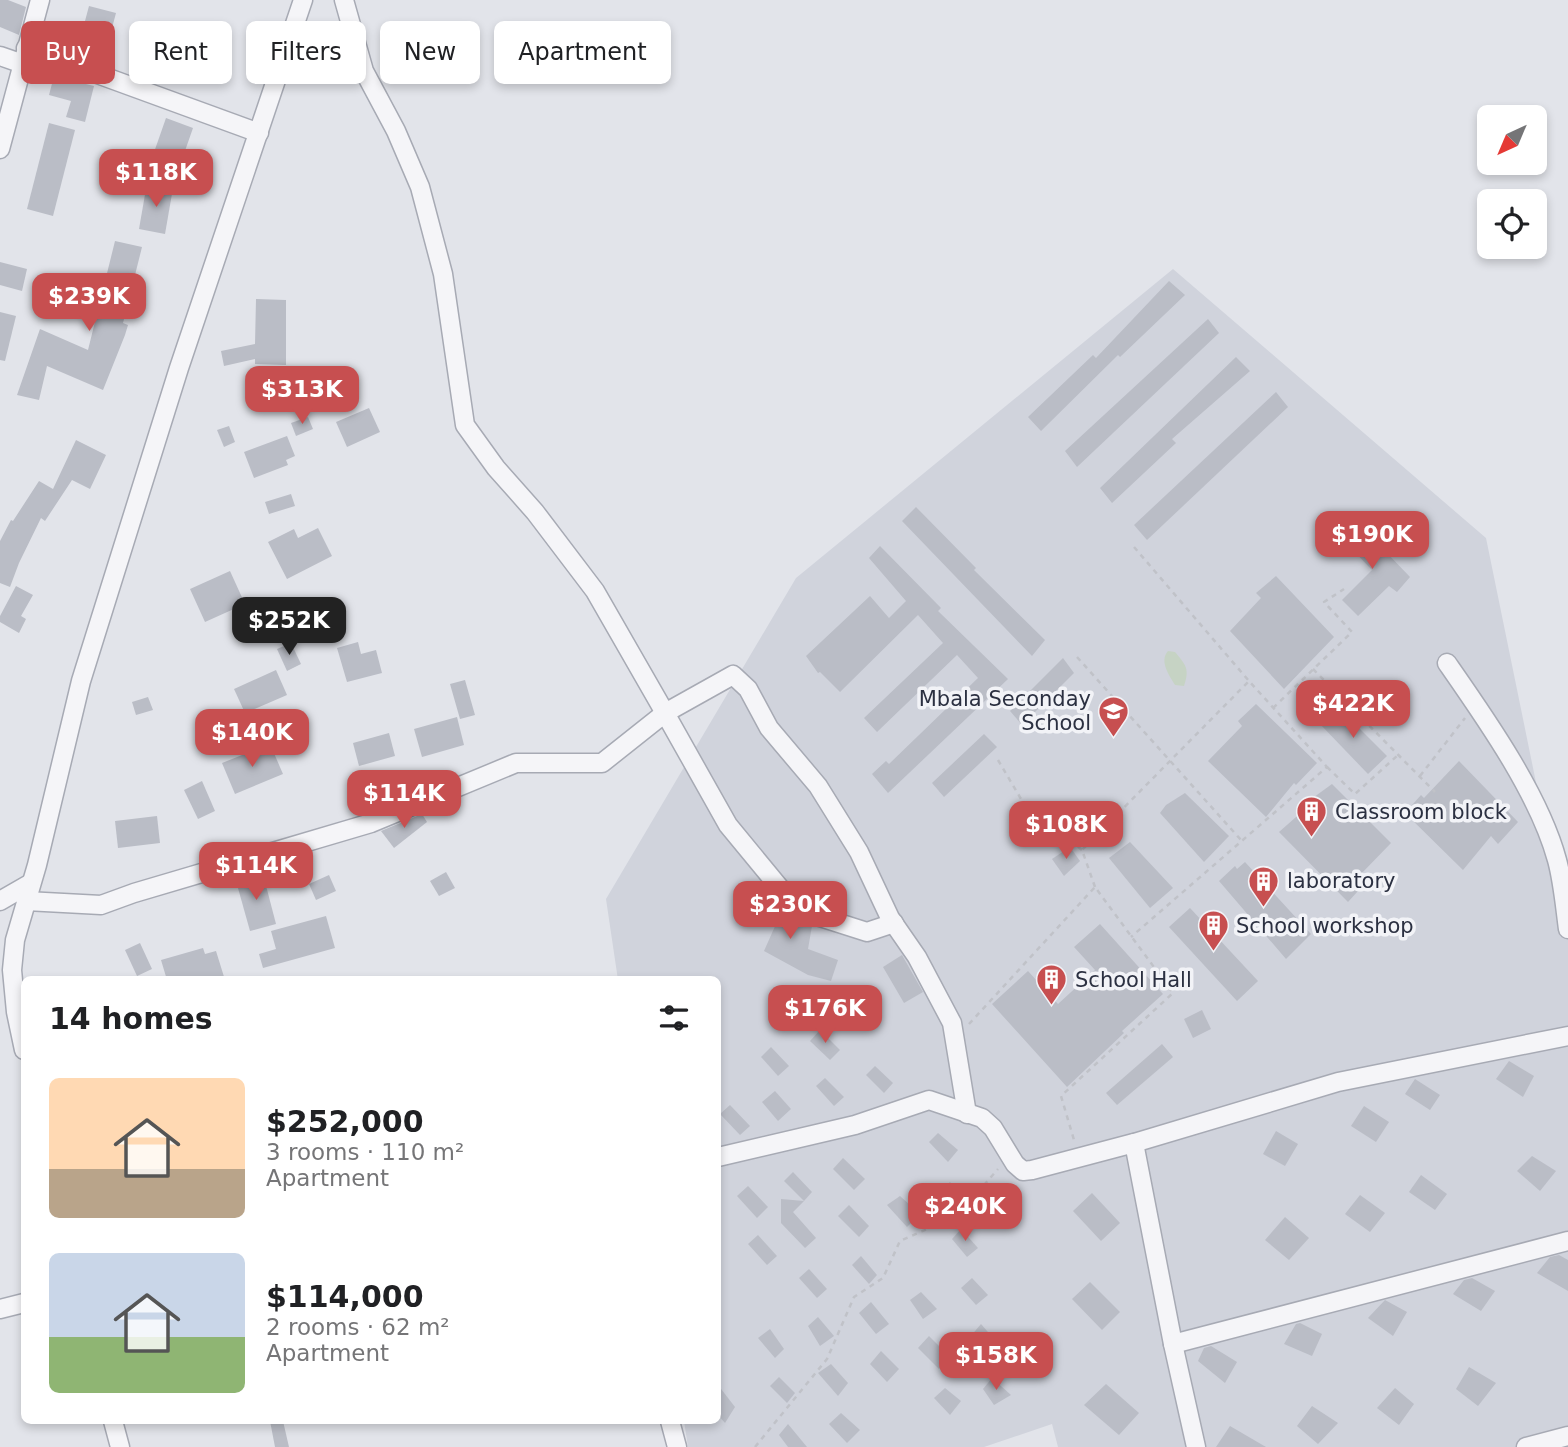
<!DOCTYPE html>
<html lang="en">
<head>
<meta charset="utf-8">
<style>
  :root { --surface:#fff; --page:#f6f6f6; --text:#202124; --muted:#757577; --accent:#c74f50 }
  body { margin:0; font-family:"DejaVu Sans",sans-serif; background:var(--page); color:var(--text); height:100vh; display:flex; flex-direction:column; font-size:26px; white-space:nowrap }
  * { box-sizing:border-box; margin:0 }
  p { font-size:23px; color:var(--muted) }
  .icon { flex:none; width:38px; height:38px; fill:none; stroke:currentColor; stroke-width:2; stroke-linecap:round; stroke-linejoin:round }
  .map { position:relative; flex:1; overflow:hidden }
  .side { position:absolute; left:21px; top:976px; width:700px; height:448px; display:flex; flex-direction:column; background:var(--surface); border-radius:10px; box-shadow:0 4px 10px #0003 }
  .side>* { flex:none }
  .banner { position:absolute; left:21px; top:21px; width:700px; height:63px; display:flex; gap:14px }
  .needle { width:46px; rotate:224deg }
  .fabs { position:absolute; left:1477px; top:105px; display:grid; gap:14px }
  .fabs a { display:grid; place-items:center; width:70px; height:70px; border-radius:10px; background:var(--surface); box-shadow:0 4px 10px #0003; font-size:35px }
  .price { position:absolute; translate:-50% -60px; padding:0 16px; border-radius:14px; background:var(--accent); color:#fff; font-size:23px; line-height:46px; filter:drop-shadow(0 2px 4px #0008) }
  .price::after { content:''; position:absolute; left:50%; top:42px; width:21px; height:16px; margin-left:-10px; background:inherit; clip-path:polygon(0 0,100% 0,50% 100%) }
  .price.selected { background:#222; color:#fff }
  ul { padding:0; list-style:none }
  li { display:flex; align-items:center; gap:21px; height:175px; padding:0 28px }
  li span { display:grid; place-items:center; flex:none; width:196px; height:140px; border-radius:10px; color:#555 }
  li>.icon { margin-inline-start:auto }
  span .icon { width:84px; height:84px; fill:#fffc; stroke-width:1 }
  li b { font-size:30px }
  h2 { display:flex; justify-content:space-between; align-items:center; height:84px; padding:0 28px; font-size:30px }
  .chip { padding:0 24px; border-radius:10px; background:var(--surface); box-shadow:0 4px 10px #0003; font-size:24px; line-height:63px }
  .chip.selected { background:var(--accent); color:#fff }
  .map>svg:first-child { display:block }
</style>
</head>
<body>
<div class="map">
<svg width="1568" height="1447" viewBox="0 0 1568 1447">
  <rect width="100%" height="100%" fill="#e2e4ea"/>
  <!-- built -->
  <path fill="#d0d3dc" d="M1173,269L1486,538L1568,939V1447H1058L1052,1424L984,1447H688L684,1421H718V980H618L606,899L796,578Z"/>
  <!-- green -->
  <path fill="#c6d3c4" d="M1168,651L1175,652C1186,665 1190,669 1184,686L1175,685C1169,675 1159,661 1168,651Z"/>
  <!-- building -->
  <g fill="#babdc6">
    <path d="M0,0H8L26,7L19,35L0,27Z"/>
    <path d="M89,6L116,13L108,43L81,36Z"/>
    <path d="M143,31L212,48L204,79L136,60Z"/>
    <path d="M54,76L94,86L85,122L66,117L71,101L49,95Z"/>
    <path d="M166,118L193,128L179,168L152,158Z"/>
    <path d="M49,123L75,130L53,216L27,209Z"/>
    <path d="M147,183L173,188L165,234L139,229Z"/>
    <path d="M115,241L142,247L123,323L128,325L125,335L103,390L47,366L39,400L17,395L40,329L88,350Z"/>
    <path d="M0,262L27,269L22,291L0,285Z"/>
    <path d="M1169,281L1185,295L1120,357L1118,355L1041,431L1028,417L1093,355L1096,358Z"/>
    <path d="M256,299L286,300V365L255,364V359L224,366L221,351L255,344Z"/>
    <path d="M0,312L16,316L5,361L0,360Z"/>
    <path d="M1208,319L1219,333L1077,467L1065,451Z"/>
    <path d="M1236,357L1250,371L1172,439L1176,443L1112,503L1100,488Z"/>
    <path d="M1276,392L1288,407L1147,540L1134,525Z"/>
    <path d="M369,408L380,432L347,447L336,422Z"/>
    <path d="M308,417L313,429L296,436L291,423Z"/>
    <path d="M229,426L235,442L224,447L217,430Z"/>
    <path d="M287,436L295,456L286,460L288,465L254,478L244,452Z"/>
    <path d="M76,440L106,455L90,489L72,480L45,521L41,518L19,563L10,587L0,583V541L11,520L13,521L39,481L53,489Z"/>
    <path d="M291,494L295,506L269,514L265,502Z"/>
    <path d="M916,507L976,568L974,570L1045,640L1032,656L902,521Z"/>
    <path d="M1359,524L1410,577L1397,592L1389,586L1358,616L1342,600L1372,570L1344,541Z"/>
    <path d="M318,528L332,556L287,579L268,542L294,529L298,538Z"/>
    <path d="M880,546L941,608L938,611L1008,679L888,793L872,774L886,761L889,764L978,678L957,655L877,732L864,718L943,643L918,615L840,692L820,672L818,673L806,656L870,596L889,618L906,601L869,558Z"/>
    <path d="M230,571L245,604L205,622L190,589Z"/>
    <path d="M1276,576L1334,637L1284,689L1230,631L1261,598L1256,593Z"/>
    <path d="M16,586L33,595L21,616L26,619L19,633L0,622V616Z"/>
    <path d="M358,642L361,654L376,650L382,673L347,682L337,648Z"/>
    <path d="M291,643L301,664L287,671L277,649Z"/>
    <path d="M1063,658L1074,673L1022,725L1010,711Z"/>
    <path d="M276,670L287,695L245,713L234,689Z"/>
    <path d="M465,680L475,715L460,719L450,684Z"/>
    <path d="M148,697L153,710L136,715L132,702Z"/>
    <path d="M1256,704L1317,763L1296,785L1294,783L1266,817L1208,761L1242,726L1238,721Z"/>
    <path d="M1337,706L1387,756L1368,774L1319,723Z"/>
    <path d="M457,717L464,745L422,757L414,729Z"/>
    <path d="M389,733L395,756L359,766L353,743Z"/>
    <path d="M984,734L997,747L944,797L932,783Z"/>
    <path d="M270,744L283,774L235,794L222,763Z"/>
    <path d="M1459,761L1518,822L1498,844L1491,836L1463,870L1405,813L1421,795L1424,798Z"/>
    <path d="M202,781L215,811L198,819L184,790Z"/>
    <path d="M1332,784L1391,843L1361,874L1367,881L1348,902L1279,832L1312,803L1310,800Z"/>
    <path d="M1185,793L1229,836L1204,862L1160,813L1166,805Z"/>
    <path d="M422,814L427,822L394,848L381,831Z"/>
    <path d="M157,816L160,843L118,848L115,821Z"/>
    <path d="M1130,842L1173,888L1150,908L1109,858Z"/>
    <path d="M1070,847L1080,861L1064,876L1052,859Z"/>
    <path d="M1245,862L1311,934L1286,959L1219,881L1235,866L1237,869Z"/>
    <path d="M446,872L455,888L439,896L430,881Z"/>
    <path d="M263,874L276,924L250,931L236,881Z"/>
    <path d="M329,875L336,891L316,900L309,884Z"/>
    <path d="M739,895L785,913L794,921L812,926L808,949L838,960L831,981L808,975L764,951L776,924L734,910Z"/>
    <path d="M1190,908L1258,981L1237,1001L1169,927Z"/>
    <path d="M326,916L335,948L263,968L259,954L276,949L271,931Z"/>
    <path d="M1100,924L1163,994L1122,1031L1124,1033L1067,1087L992,1004L1028,971L1058,1004L1095,970L1074,947Z"/>
    <path d="M140,943L152,969L137,976L125,950Z"/>
    <path d="M203,948L205,954L216,951L225,980H167L161,960Z"/>
    <path d="M902,955L923,992L904,1003L883,967Z"/>
    <path d="M1202,1010L1211,1029L1193,1038L1184,1019Z"/>
    <path d="M820,1030L840,1050L830,1060L810,1041Z"/>
    <path d="M1162,1044L1173,1057L1117,1105L1106,1093Z"/>
    <path d="M771,1047L789,1066L778,1076L761,1057Z"/>
    <path d="M1509,1061L1534,1076L1523,1097L1496,1079Z"/>
    <path d="M875,1066L893,1083L884,1093L866,1075Z"/>
    <path d="M825,1078L844,1097L834,1106L816,1086Z"/>
    <path d="M1415,1079L1440,1095L1430,1110L1405,1094Z"/>
    <path d="M775,1091L791,1109L778,1121L762,1102Z"/>
    <path d="M730,1105L750,1126L740,1135L720,1114Z"/>
    <path d="M1364,1106L1389,1122L1376,1142L1351,1126Z"/>
    <path d="M1276,1131L1298,1144L1285,1166L1263,1154Z"/>
    <path d="M938,1133L958,1150L948,1162L929,1142Z"/>
    <path d="M1532,1156L1556,1171L1540,1191L1517,1171Z"/>
    <path d="M843,1158L865,1179L854,1190L833,1169Z"/>
    <path d="M793,1172L812,1192L804,1201L784,1181Z"/>
    <path d="M1421,1175L1447,1194L1435,1210L1409,1192Z"/>
    <path d="M950,1182L966,1200L954,1210L941,1190Z"/>
    <path d="M748,1186L768,1207L757,1218L737,1196Z"/>
    <path d="M1092,1193L1120,1223L1101,1241L1073,1211Z"/>
    <path d="M1360,1195L1385,1213L1370,1232L1345,1214Z"/>
    <path d="M900,1196L920,1214L907,1227L887,1205Z"/>
    <path d="M781,1199L804,1201L793,1212L816,1238L805,1248L781,1223Z"/>
    <path d="M849,1205L869,1226L859,1237L838,1216Z"/>
    <path d="M1285,1217L1309,1238L1289,1260L1265,1240Z"/>
    <path d="M961,1229L978,1248L967,1257L952,1239Z"/>
    <path d="M758,1235L777,1256L767,1265L748,1244Z"/>
    <path d="M1559,1255L1568,1260V1291L1537,1273L1550,1257Z"/>
    <path d="M861,1256L877,1275L869,1284L852,1265Z"/>
    <path d="M809,1269L827,1289L817,1298L799,1278Z"/>
    <path d="M972,1278L988,1295L976,1305L961,1288Z"/>
    <path d="M1472,1278L1495,1291L1481,1311L1453,1294L1464,1280Z"/>
    <path d="M1090,1282L1120,1312L1102,1330L1072,1299Z"/>
    <path d="M921,1292L937,1309L923,1319L910,1300Z"/>
    <path d="M1385,1300L1407,1312L1393,1336L1368,1318Z"/>
    <path d="M871,1302L889,1324L876,1334L859,1313Z"/>
    <path d="M818,1317L834,1336L820,1346L808,1326Z"/>
    <path d="M1300,1323L1322,1334L1312,1356L1284,1344L1296,1324Z"/>
    <path d="M981,1324L1000,1346L987,1360L970,1337Z"/>
    <path d="M770,1329L784,1349L775,1358L758,1338Z"/>
    <path d="M929,1336L950,1357L939,1369L918,1348Z"/>
    <path d="M1211,1346L1237,1362L1225,1383L1198,1361L1204,1348Z"/>
    <path d="M881,1351L899,1369L887,1382L870,1364Z"/>
    <path d="M831,1364L848,1383L838,1396L818,1373Z"/>
    <path d="M1469,1367L1496,1383L1478,1406L1456,1389Z"/>
    <path d="M779,1377L795,1393L787,1403L770,1386Z"/>
    <path d="M992,1378L1011,1395L994,1405L983,1389Z"/>
    <path d="M1106,1384L1139,1413L1119,1435L1084,1405Z"/>
    <path d="M718,1385L735,1407L725,1423L718,1415Z"/>
    <path d="M945,1388L961,1401L950,1415L934,1398Z"/>
    <path d="M1395,1388L1414,1404L1399,1425L1377,1408Z"/>
    <path d="M1312,1406L1338,1423L1318,1444L1297,1426Z"/>
    <path d="M841,1413L860,1430L847,1443L829,1424Z"/>
    <path d="M270,1421H283L289,1447H275Z"/>
    <path d="M788,1424L807,1447H788L779,1435Z"/>
    <path d="M1230,1426L1266,1447H1216Z"/>
  </g>
  <g fill="none" stroke-linecap="round" stroke-linejoin="round">
    <defs>
      <g id="street">
        <path d="M344,0L364,71L396,131L420,187L443,274L465,425L496,468L535,512L595,591L665,713L733,675L748,689L769,728L818,786L859,852L890,918L917,957L952,1023L967,1114"/>
        <path d="M26,48L259,133"/>
        <path d="M0,56L23,64"/>
        <path d="M0,149L40,0"/>
        <path d="M1447,663C1486,719 1539,794 1557,860C1563,882 1565,907 1568,929"/>
        <path d="M0,901L31,883"/>
        <path d="M26,901L101,905L134,893L371,823L516,763H602L665,713L728,825L798,910L867,932L894,923"/>
        <path d="M24,1050L16,1012L12,970L15,940L37,865L81,681L179,368L303,0"/>
        <path d="M1134,1143L1173,1344L1196,1447"/>
        <path d="M718,1157L855,1125L929,1100L982,1118L993,1128L1015,1164L1023,1171L1032,1170L1134,1143L1338,1082L1568,1036"/>
        <path d="M0,1309L24,1303"/>
        <path d="M1173,1344L1568,1241"/>
        <path d="M113,1421L120,1447"/>
        <path d="M670,1421L677,1447"/>
        <path d="M1526,1447L1568,1436"/>
      </g>
    </defs>
    <!-- street casing -->
    <use href="#street" stroke="#a7aab4" stroke-width="21"/>
    <!-- path -->
    <g stroke="#c0c2c8" stroke-width="2.5" stroke-dasharray="5 5" stroke-linecap="butt">
      <path d="M1134,547L1249,681"/>
      <path d="M1077,657L1241,840"/>
      <path d="M1313,669L1435,792"/>
      <path d="M1273,708L1352,632L1324,602L1344,589"/>
      <path d="M998,760L1024,804L1082,850"/>
      <path d="M1327,767L1355,794L1398,755"/>
      <path d="M1420,776L1465,718"/>
      <path d="M1095,887L1082,850L1249,681L1327,767L1131,937"/>
      <path d="M969,1024L1095,887L1173,993L1061,1096L1074,1140"/>
      <path d="M755,1447L827,1359L854,1297L883,1278L900,1241L957,1216L998,1169"/>
    </g>
    <!-- street -->
    <use href="#street" stroke="#f5f5f8" stroke-width="18"/>
  </g>
  <!-- icons -->
  <defs>
    <symbol id="school-pin" viewBox="-11 -11 22 30"><path d="M0 17L-7.5 6A9.5 9.5 0 1 1 7.5 6Z" fill="#c74f50" stroke="#f2f3f7"/><path d="M0-5L7-2L0 1L-7-2ZM-4 1L0 2.5L4 1V4Q0 6-4 4Z" fill="#fff"/></symbol>
    <symbol id="building-pin" viewBox="-11 -11 22 30"><path d="M0 17L-7.5 6A9.5 9.5 0 1 1 7.5 6Z" fill="#c74f50" stroke="#f2f3f7"/><path d="M-4-6H4V6H1V3H-1V6H-4ZM-2.5-4.3h1.7v1.8h-1.7ZM.8-4.3h1.7v1.8H.8ZM-2.5-1h1.7V.8h-1.7ZM.8-1h1.7V.8H.8Z" fill="#fff"/></symbol>
  </defs>
  <g fill-rule="evenodd">
    <use href="#school-pin" x="1096" y="694" width="35" height="47"/>
    <use href="#building-pin" x="1294" y="794" width="35" height="47"/>
    <use href="#building-pin" x="1246" y="864" width="35" height="47"/>
    <use href="#building-pin" x="1196" y="908" width="35" height="47"/>
    <use href="#building-pin" x="1034" y="962" width="35" height="47"/>
  </g>
  <g text-anchor="middle" stroke-width="7" stroke-linejoin="round" paint-order="stroke">
    <!-- poi labels -->
    <g font-size="21" fill="#2b3041" stroke="#f2f3f7" text-anchor="start">
      <text x="1091" y="706" text-anchor="end">Mbala Seconday<tspan x="1091" dy="24">School</tspan></text>
      <text x="1335" y="819">Classroom block</text>
      <text x="1287" y="888">laboratory</text>
      <text x="1236" y="933">School workshop</text>
      <text x="1075" y="987">School Hall</text>
    </g>
  </g>
</svg>
<div class="fabs">
<a><svg class="needle" viewBox="-14 -14 28 28"><path d="M0-13l5 13h-10z" fill="#e53935"/><path d="M0 13l5-13h-10z" fill="#757577"/></svg></a>
<a><svg class="icon" aria-label="locate" viewBox="0 0 24 24"><circle cx="12" cy="12" r="6"/><path d="M12 2v4M12 18v4M2 12h4M18 12h4"/></svg></a>
</div>
<b class="price" style="left:156px;top:209px">$118K</b>
<b class="price" style="left:89px;top:333px">$239K</b>
<b class="price" style="left:302px;top:426px">$313K</b>
<b class="price" style="left:1372px;top:571px">$190K</b>
<b class="price selected" style="left:289px;top:657px">$252K</b>
<b class="price" style="left:1353px;top:740px">$422K</b>
<b class="price" style="left:252px;top:769px">$140K</b>
<b class="price" style="left:404px;top:830px">$114K</b>
<b class="price" style="left:1066px;top:861px">$108K</b>
<b class="price" style="left:256px;top:902px">$114K</b>
<b class="price" style="left:790px;top:941px">$230K</b>
<b class="price" style="left:825px;top:1045px">$176K</b>
<b class="price" style="left:965px;top:1243px">$240K</b>
<b class="price" style="left:996px;top:1392px">$158K</b>
<div class="banner">
<a class="chip selected">Buy</a>
<a class="chip">Rent</a>
<a class="chip">Filters</a>
<a class="chip">New</a>
<a class="chip">Apartment</a>
</div>
<section class="side">
<h2>14 homes<svg class="icon" aria-label="filters" viewBox="0 0 24 24"><path d="M4 7h16M4 17h16"/><circle cx="9" cy="7" r="2"/><circle cx="15" cy="17" r="2"/></svg></h2>
<ul>
<li><span style="background:linear-gradient(#ffd9b3 65%,#b9a48a 0)"><svg class="icon" aria-label="home" viewBox="0 0 24 24"><path d="M3 11l9-7 9 7M6 9v11h12V9"/></svg></span><div><b>$252,000</b><p>3 rooms · 110 m²</p><p>Apartment</p></div></li>
<li><span style="background:linear-gradient(#c9d6e8 60%,#8fb573 0)"><svg class="icon" aria-label="home" viewBox="0 0 24 24"><path d="M3 11l9-7 9 7M6 9v11h12V9"/></svg></span><div><b>$114,000</b><p>2 rooms · 62 m²</p><p>Apartment</p></div></li>
</ul>
</section>
</div>
</body>
</html>
